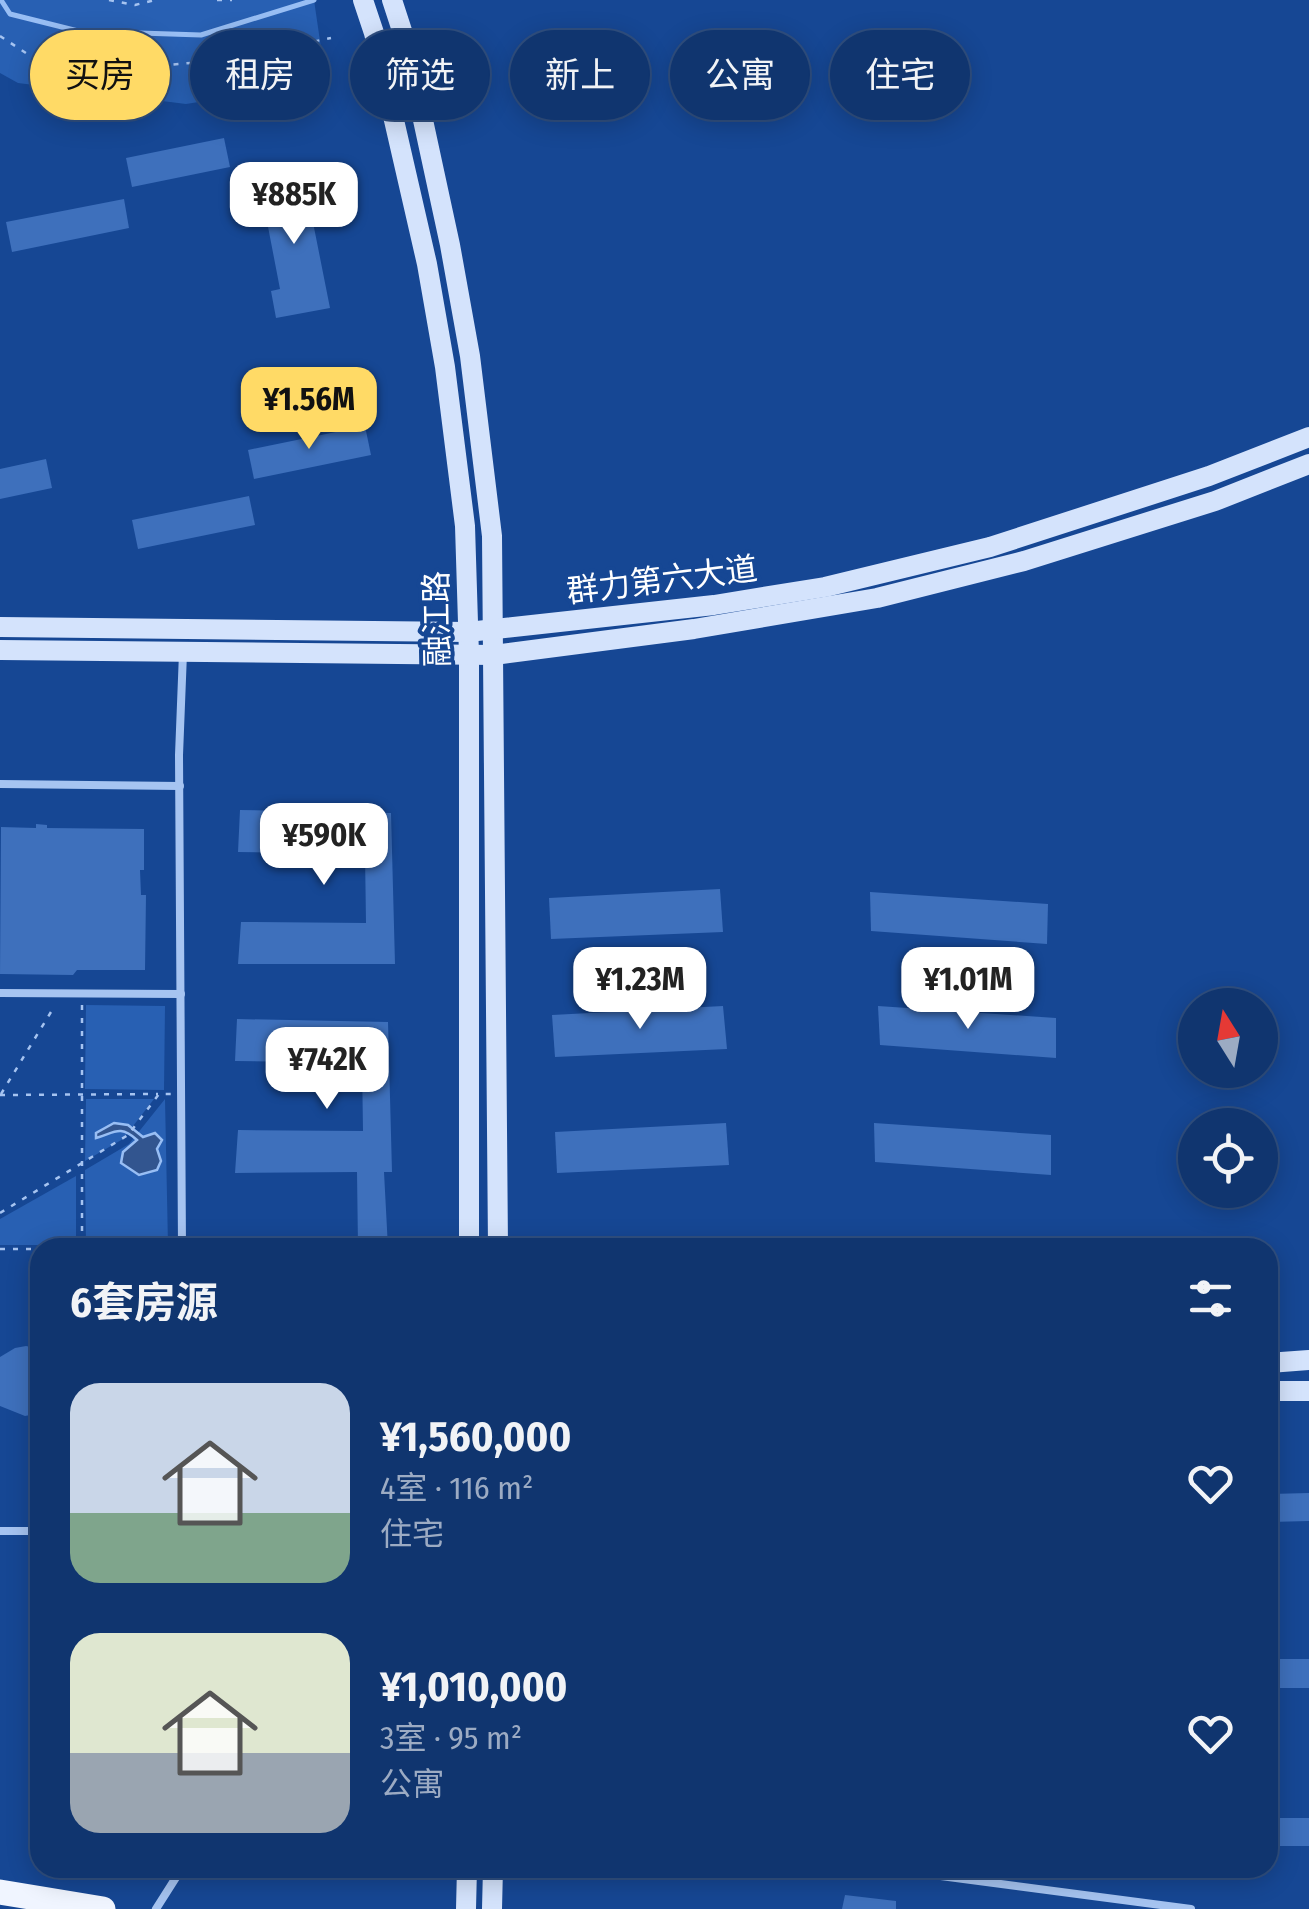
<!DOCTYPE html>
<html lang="zh">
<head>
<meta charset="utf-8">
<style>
  :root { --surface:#10356f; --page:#193d74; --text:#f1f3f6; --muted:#9cabc3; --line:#305082; --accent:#ffda66 }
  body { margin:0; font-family:"Fira Sans Condensed","Noto Sans SC",sans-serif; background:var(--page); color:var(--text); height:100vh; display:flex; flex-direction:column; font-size:38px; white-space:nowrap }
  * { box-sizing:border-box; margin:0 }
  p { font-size:32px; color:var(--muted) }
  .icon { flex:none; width:55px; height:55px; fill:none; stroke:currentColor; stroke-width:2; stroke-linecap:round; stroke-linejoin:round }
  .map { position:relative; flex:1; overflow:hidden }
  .side { position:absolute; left:30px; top:1238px; width:1248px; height:640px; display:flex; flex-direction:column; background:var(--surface); border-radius:30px; box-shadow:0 5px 25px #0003,0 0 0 2px var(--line) }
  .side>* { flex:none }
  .top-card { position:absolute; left:30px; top:30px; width:1250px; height:90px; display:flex; gap:20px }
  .needle { width:65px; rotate:349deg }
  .buttons { position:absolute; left:1178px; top:988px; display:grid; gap:20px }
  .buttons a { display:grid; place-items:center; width:100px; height:100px; border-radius:50%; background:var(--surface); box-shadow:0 5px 25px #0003,0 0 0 2px var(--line); font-size:50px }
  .price { position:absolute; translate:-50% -85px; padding:0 22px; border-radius:20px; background:#fff; color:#222; font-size:32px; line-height:65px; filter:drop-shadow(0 2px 5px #0008) }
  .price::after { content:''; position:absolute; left:50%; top:60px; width:30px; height:22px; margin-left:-15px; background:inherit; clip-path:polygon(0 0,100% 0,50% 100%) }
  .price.current { background:var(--accent); color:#111 }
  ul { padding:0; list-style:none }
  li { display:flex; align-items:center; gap:30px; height:250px; padding:0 40px }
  li span { display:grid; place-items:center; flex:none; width:280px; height:200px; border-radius:30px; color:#555 }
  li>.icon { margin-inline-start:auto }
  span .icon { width:120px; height:120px; fill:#fffc; stroke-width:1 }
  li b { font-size:42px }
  h2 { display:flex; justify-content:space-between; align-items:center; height:120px; padding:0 40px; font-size:42px }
  .tag { padding:0 35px; border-radius:45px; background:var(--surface); box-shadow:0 5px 25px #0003,0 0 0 2px var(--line); font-size:35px; line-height:90px }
  .tag.current { background:var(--accent); color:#111 }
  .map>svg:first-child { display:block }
</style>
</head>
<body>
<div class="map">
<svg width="1309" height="1909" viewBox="0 0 1309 1909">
  <rect width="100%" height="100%" fill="#164794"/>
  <!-- green -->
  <g fill="#2860b3">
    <path d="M0,0H314L326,82L186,104L18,83L0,73Z"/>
    <path d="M86,1005L165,1006L164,1090L85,1089Z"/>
    <path d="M86,1099H154L123,1139L85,1161Z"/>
    <path d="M165,1099L168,1245H86L85,1170L129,1144Z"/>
    <path d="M76,1176V1245H0V1219Z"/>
  </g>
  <!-- water -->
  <path fill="#32558f" stroke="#98bef4" stroke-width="2.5" d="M114,1123L128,1125L143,1137L155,1133L162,1140L157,1149L161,1161L157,1170L139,1175L121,1163L123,1152L137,1140C120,1124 114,1133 96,1138V1133Z"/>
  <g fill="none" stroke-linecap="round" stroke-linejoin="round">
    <!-- stream -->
    <path stroke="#98bef4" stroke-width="5" d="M1,0L10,14L78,31L201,35L314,0"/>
  </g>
  <!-- building -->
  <g fill="#3e70bc">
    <path d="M224,138L230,167L132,187L126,158Z"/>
    <path d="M303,172L330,308L276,318L271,291L280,289L259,180Z"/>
    <path d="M124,199L129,228L12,252L6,222Z"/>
    <path d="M365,426L371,455L254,479L248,450Z"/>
    <path d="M46,459L52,488L0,499V469Z"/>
    <path d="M249,496L255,525L138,549L132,520Z"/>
    <path d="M240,810L391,813L395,964H238L241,922L366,923L365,854L238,852Z"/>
    <path d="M36,824L47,825V828L144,829V870H140L141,895H146L145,970H77L73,975L0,974L1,827L36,828Z"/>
    <path d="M720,889L723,932L551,939L549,898Z"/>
    <path d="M870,892L1048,904L1047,944L871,931Z"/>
    <path d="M723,1006L727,1049L555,1057L552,1015Z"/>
    <path d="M878,1006L1056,1018V1058L880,1045Z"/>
    <path d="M237,1019L388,1022L392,1172H384L388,1248H358L357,1172L235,1173L238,1130L363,1131L362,1063L235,1061Z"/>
    <path d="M726,1123L729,1165L557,1173L555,1132Z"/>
    <path d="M874,1123L1051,1135V1175L875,1162Z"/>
    <path d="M26,1346L40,1349V1413L25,1416L0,1406V1357L15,1348Z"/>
    <path d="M1309,1493V1521L1268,1522V1494Z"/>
    <rect x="1268" y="1659" width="41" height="29"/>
    <rect x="1268" y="1818" width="41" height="28"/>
    <path d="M845,1895L896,1901V1909H842Z"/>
  </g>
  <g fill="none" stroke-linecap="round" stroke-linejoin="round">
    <!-- path -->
    <g stroke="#a6c4f1" stroke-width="2.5" stroke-dasharray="5 8" stroke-linecap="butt">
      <path d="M109,0L135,5L155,0"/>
      <path d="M217,0H232"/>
      <path d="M0,36L41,63L125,69L223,60L331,38"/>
      <path d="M82,1005V1248"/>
      <path d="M1,1094L54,1007"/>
      <path d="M0,1095L158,1094"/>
      <path d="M0,1213L128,1135L159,1094H171"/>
      <path d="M0,1249H40"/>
    </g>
    <!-- lane -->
    <g stroke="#a6c4f1" stroke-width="8">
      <path d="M0,784L180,786"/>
      <path d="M0,993L181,994"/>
      <path d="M182,1248L179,755L183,653"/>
      <path d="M0,1531H40"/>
      <path d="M880,1868L1191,1909"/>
      <path d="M156,1909L182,1868"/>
    </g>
    <!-- secondary -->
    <g stroke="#d4e3fc" stroke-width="20">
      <path d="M363,0L374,33L427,264L445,367L465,526L469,655V1248"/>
      <path d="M392,0L407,46L450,245L470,356L492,536L498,1248"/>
      <path d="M0,627L468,632L714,605L825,587L990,547L1209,476L1309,437"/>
      <path d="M0,650L494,655L694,629L877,598L1024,561L1215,501L1309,464"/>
      <path d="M1268,1363L1309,1360"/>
      <path d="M1268,1391H1309"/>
      <path d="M466,1909L467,1868"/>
      <path d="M492,1909L493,1868"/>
    </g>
    <!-- primary -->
    <path stroke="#f0f5ff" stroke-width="25" d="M0,1892L103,1909"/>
  </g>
  <g text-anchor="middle" stroke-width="8" stroke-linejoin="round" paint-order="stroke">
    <!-- street labels -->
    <g font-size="32" fill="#fff" stroke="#164794">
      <text transform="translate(662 580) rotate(-7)" y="11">群力第六大道</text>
      <text transform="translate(437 619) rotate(-91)" y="11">融江路</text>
    </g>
  </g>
</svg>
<div class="buttons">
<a><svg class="needle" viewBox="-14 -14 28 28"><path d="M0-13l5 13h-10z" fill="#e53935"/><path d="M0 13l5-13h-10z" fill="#9cabc3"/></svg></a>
<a><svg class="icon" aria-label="locate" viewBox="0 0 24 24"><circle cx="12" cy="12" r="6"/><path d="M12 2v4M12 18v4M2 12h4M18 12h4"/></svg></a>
</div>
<b class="price" style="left:294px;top:247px">¥885K</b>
<b class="price current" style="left:309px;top:452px">¥1.56M</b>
<b class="price" style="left:324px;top:888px">¥590K</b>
<b class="price" style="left:640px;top:1032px">¥1.23M</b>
<b class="price" style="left:968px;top:1032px">¥1.01M</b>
<b class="price" style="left:327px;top:1112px">¥742K</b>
<div class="top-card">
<a class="tag current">买房</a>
<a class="tag">租房</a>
<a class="tag">筛选</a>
<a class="tag">新上</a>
<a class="tag">公寓</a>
<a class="tag">住宅</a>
</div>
<section class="side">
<h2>6套房源<svg class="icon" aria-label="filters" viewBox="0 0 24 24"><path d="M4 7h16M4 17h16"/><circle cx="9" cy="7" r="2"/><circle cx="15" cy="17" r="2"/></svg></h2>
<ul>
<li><span style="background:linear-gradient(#c9d6e8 65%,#7fa58c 0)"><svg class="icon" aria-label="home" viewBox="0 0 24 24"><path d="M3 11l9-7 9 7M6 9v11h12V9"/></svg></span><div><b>¥1,560,000</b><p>4室 · 116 m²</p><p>住宅</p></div><svg class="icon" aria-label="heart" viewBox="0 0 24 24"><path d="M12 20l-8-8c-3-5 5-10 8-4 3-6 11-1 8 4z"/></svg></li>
<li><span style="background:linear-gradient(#dfe7d0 60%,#9aa5b1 0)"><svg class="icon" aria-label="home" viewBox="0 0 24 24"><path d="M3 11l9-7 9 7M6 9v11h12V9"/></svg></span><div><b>¥1,010,000</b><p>3室 · 95 m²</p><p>公寓</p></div><svg class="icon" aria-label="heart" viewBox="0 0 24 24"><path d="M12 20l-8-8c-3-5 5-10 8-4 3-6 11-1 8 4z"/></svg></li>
</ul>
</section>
</div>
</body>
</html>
